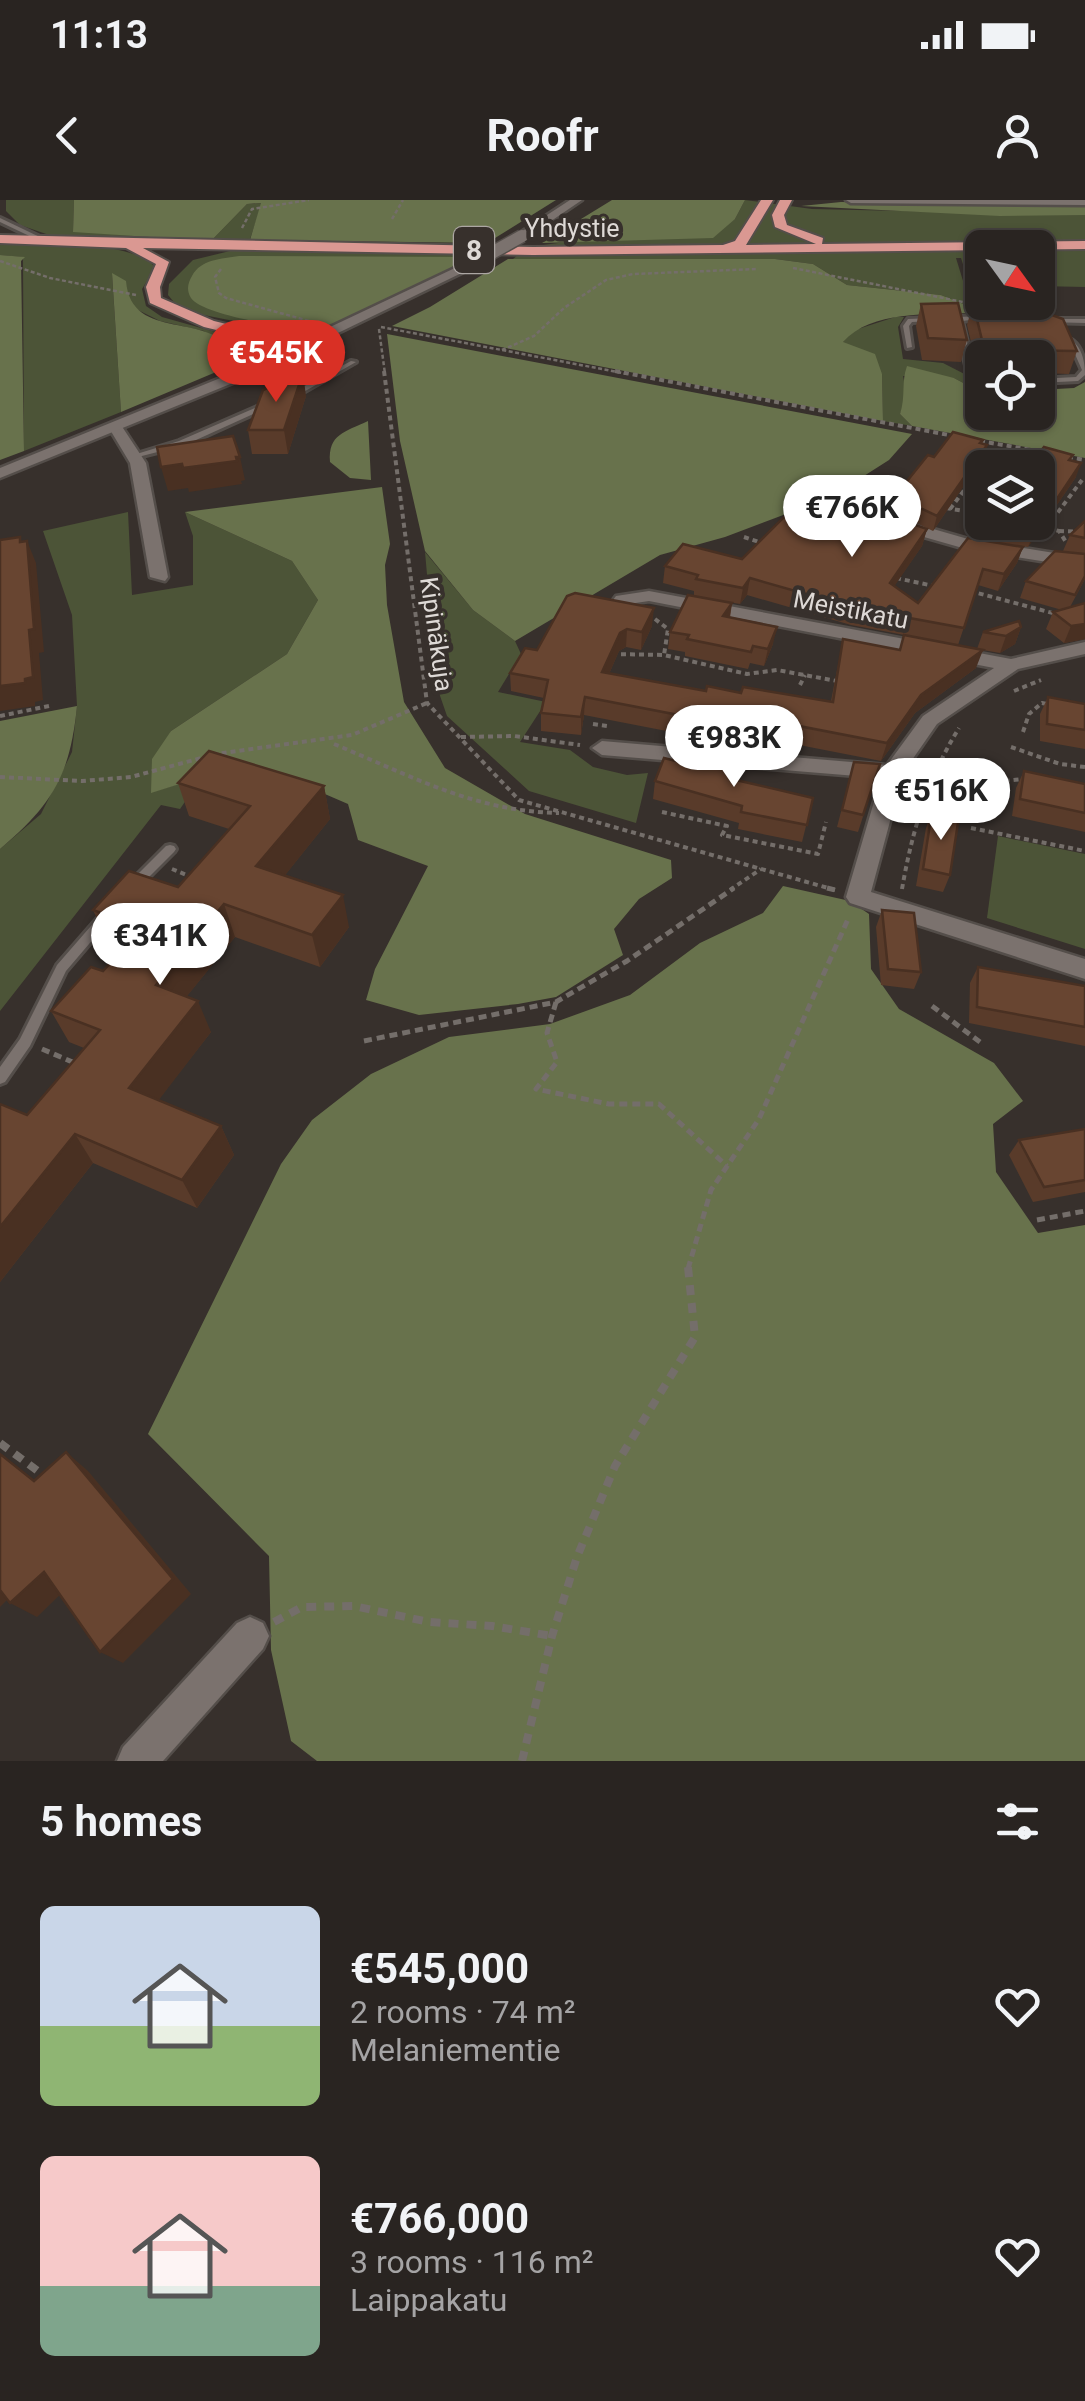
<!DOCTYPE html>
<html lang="en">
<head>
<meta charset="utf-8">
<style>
  :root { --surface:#292421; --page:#35302e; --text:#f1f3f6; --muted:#a5a4a5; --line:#45413f; --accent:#d93025 }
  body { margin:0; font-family:Roboto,sans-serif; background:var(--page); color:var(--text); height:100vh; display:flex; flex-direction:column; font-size:38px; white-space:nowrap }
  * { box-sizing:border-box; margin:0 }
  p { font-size:32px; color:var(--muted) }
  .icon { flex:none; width:55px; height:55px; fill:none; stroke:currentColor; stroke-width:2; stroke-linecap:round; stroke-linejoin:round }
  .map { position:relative; height:1561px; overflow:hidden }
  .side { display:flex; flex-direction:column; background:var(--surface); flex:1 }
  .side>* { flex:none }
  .needle { width:65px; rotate:123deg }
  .tools { position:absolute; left:965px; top:30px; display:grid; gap:20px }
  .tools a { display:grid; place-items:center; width:90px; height:90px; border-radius:15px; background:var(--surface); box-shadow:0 2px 8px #0004,0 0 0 2px var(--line); font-size:50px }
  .price { position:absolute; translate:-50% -85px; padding:0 22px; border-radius:35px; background:#fff; color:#222; font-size:32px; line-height:65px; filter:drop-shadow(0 2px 5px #0008) }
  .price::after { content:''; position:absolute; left:50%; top:60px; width:30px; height:22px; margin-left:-15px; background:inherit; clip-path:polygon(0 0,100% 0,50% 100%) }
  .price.current { background:var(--accent); color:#fff }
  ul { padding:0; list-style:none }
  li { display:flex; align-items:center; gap:30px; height:250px; padding:0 40px }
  li span { display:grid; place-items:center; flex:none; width:280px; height:200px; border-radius:15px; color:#555 }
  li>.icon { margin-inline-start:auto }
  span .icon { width:120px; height:120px; fill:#fffc; stroke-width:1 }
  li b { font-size:42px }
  h2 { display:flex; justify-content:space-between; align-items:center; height:120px; padding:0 40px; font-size:42px }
  .status { display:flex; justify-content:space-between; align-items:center; height:70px; padding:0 50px; background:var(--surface); direction:ltr }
  .status svg { height:28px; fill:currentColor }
  header { display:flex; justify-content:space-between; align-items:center; height:130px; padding:0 40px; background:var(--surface); font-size:45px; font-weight:700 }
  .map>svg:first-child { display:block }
</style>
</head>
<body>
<div class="status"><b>11:13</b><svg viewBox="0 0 49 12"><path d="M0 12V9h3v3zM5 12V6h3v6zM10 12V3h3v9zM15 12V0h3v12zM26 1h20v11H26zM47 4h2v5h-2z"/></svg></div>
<header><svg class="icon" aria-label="back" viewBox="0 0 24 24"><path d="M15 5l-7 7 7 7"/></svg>Roofr<svg class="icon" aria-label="person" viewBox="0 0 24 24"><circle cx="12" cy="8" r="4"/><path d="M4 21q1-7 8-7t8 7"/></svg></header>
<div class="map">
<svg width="1085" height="1561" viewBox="0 0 1085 1561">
  <rect width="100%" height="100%" fill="#37302c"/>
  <!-- green -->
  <g fill="#4c5437">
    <path d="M6,0H74L73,31L211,41L247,4L262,3L250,39L494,46L52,36L20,25L6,11Z"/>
    <path d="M745,0L812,9L1085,15V40L536,46L735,19Z"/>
    <path d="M0,42C33,44 139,40 155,68L142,89L146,106L162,117L244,140L245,157L228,167L233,155L204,131L160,121L136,109L112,74L121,212L24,251L23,57L0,55Z"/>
    <path d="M1085,48V87L1038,86V50Z"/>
    <path d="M230,51L241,50L480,54L370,111L318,133L304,135L194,113L178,107L168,95L169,84L193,60Z"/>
    <path d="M982,51V96H973L961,58H956L971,107L941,95L847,85L813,64L775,59H513L518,55Z"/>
    <path d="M895,117H904L898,127L903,159L943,163L982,183V193L954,178L903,176L907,195L900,214L912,226L883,221L882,174L842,143L852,131Z"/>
    <path d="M128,312L132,395L193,385V336L185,312L292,361L318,400L287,454L171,531L152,592L202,577L180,609L161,605L0,811V649L41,614L72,552L77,506L72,415L43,331Z"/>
    <path d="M425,352L473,410L515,441L521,454L498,492L546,502L520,542L570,550L593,567L627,575L648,573L636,623L529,591L447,516L437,487Z"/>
    <path d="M998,636L1085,654V749L987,718Z"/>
  </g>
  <!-- forest -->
  <g fill="#68724c">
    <path d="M74,0H556L487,43L250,40L261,3L247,4L211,41L73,32Z"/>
    <path d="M612,0H745L735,19L713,38L542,43Z"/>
    <path d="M841,2L1085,6V15L1000,16L801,6Z"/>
    <path d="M0,55L25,57L21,61L24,251L0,260Z"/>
    <path d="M239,56L470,57C431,78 350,130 309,129C287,128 202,115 191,98C186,90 188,83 192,76C201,59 221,59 239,56Z"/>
    <path d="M508,59H775L813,64L847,85L941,95L971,107L969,113C930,115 871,110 843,142L875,154L882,174L883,221L392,126L430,107Z"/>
    <path d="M112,73L126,81C131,144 213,109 233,155L228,167L121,212Z"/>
    <path d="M387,134L912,234L889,260L831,297L725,337L660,355L515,441L473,410L425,351L400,241Z"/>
    <path d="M907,166L954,178L982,193V212H1038V190L1074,188L1085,182V258L912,226L900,214C906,196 901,182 907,166Z"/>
    <path d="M368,221L371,280L350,278L330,262C328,234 345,232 368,221Z"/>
    <path d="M382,287L390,344L385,365L387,405L404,502L445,568L525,614L671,660L672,678L639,699L614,729L623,755L556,797L518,804L419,815L366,800L375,769L428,666L358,640L348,604L260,566L202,577L151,593L152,559L171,531L287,454L318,400L292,361L185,312Z"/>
    <path d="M77,506C70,575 53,604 0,649V521Z"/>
    <path d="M783,686L850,701L869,714L871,769L899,809L994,863L1023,901L993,924L996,972L1038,1033L1085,1025V1561H317L291,1541L271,1450L269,1356L148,1234L281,964L312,920L371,874L449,837L550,824L630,795L700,743L763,713Z"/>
  </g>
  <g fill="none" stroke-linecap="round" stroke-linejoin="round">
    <defs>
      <g id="service">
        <path d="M0,18L46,40L47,41L42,42L0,22Z"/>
        <path d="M958,117L983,116L986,118L962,121L974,172L982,174V178L968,174L955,119Z"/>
        <path d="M933,118L931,121L912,122L909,126L912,147L907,148L903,126L908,119Z"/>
        <path d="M1046,119H1085V123L1048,122Z"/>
        <path d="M1058,135C1078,138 1085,154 1085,175L1078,181L1038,183V179L1076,177L1082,170L1070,143L1058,137Z"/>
        <path d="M351,161L356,162L293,198L286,196Z"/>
        <path d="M264,204L271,206L185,245L134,258L130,256L179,241Z"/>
        <path d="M170,645L174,646L176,649L174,652L135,691H127L125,688L127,685L166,646Z"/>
        <path d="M108,710L114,714L112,717L66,771L30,846L5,882L0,884V867L20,839L57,765L104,711Z"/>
      </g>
      <g id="minor">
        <path d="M116,224L121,225L146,263L168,377L165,381L150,377L130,263L109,228Z"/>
        <path d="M895,318L968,339L1085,358V368L966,349L889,327L887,323Z"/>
        <path d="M649,391L1011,459L1085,442V454L1018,469L937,524L903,573L871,692L1085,759V779L850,703L846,697L881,578L602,555L592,548L602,541L887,565L923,516L994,468L649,401L622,405L613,400L616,396Z"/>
        <path d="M250,1417L263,1423L269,1436L263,1449L163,1561H117L123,1547L237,1423Z"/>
      </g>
      <path id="tertiary" d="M846,0H1085V5L851,3Z"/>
      <g id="secondary">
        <path d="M570,0H582L526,38H518V34Z"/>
        <path d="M474,59L478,65L245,178L0,278V268L235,172Z"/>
      </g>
      <path id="trunk" d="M761,0H773L746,45L816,44L775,27L772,15L780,0H792L784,15L787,25L823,38L822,44L1085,41V49L533,55L143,48L169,62L160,87L161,98L214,121L313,145L315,148L308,152L204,127L150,103L146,87L156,64L126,48L0,43V35L533,47L723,45L735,41Z"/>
    </defs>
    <!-- service casing -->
    <use href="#service" stroke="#544e4a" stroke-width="6"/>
    <!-- minor casing -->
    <use href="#minor" stroke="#544e4a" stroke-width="5"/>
    <!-- tertiary casing -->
    <use href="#tertiary" stroke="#544e4a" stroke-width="5"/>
    <!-- secondary casing -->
    <use href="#secondary" stroke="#544e4a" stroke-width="5"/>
    <!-- trunk casing -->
    <use href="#trunk" stroke="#544e4a" stroke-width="4"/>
    <!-- path-far3 -->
    <g stroke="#746e6a" stroke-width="2.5" stroke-dasharray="4 2.5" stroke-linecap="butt">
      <path d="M392,19L403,0"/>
      <path d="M242,28L252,9L309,0"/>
      <path d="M0,61L50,78L136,95"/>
      <path d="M793,68L963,102"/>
      <path d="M221,69L215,77L219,93L226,98L309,121"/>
      <path d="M381,127L628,174"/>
      <path d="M379,129L385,174"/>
      <path d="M502,150L534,136L564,108L606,80L633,74L757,69"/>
    </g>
    <!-- path-far2 -->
    <g stroke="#746e6a" stroke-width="4" stroke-dasharray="5 4" stroke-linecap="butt">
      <path d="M384,171L427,503L519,600L835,690"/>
      <path d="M615,171L954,236"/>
      <path d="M980,241L1043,252"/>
      <path d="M1068,257L1085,260"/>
      <path d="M873,299L901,298"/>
      <path d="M946,308L982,314"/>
      <path d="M950,309L988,259"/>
      <path d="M1039,326L1059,331L1066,342"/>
      <path d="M1047,327L1082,280"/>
      <path d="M1059,331L1085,332"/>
      <path d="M744,337L765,344"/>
      <path d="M896,378L934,386"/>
      <path d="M970,391L1060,415"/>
      <path d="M655,419L668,429L664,455"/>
      <path d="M612,454L664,455L747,474L777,470L837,481"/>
      <path d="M800,485L805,475"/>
      <path d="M1014,491L1041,480"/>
      <path d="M0,516L49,506"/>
      <path d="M593,524L607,526"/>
      <path d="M1023,532L1029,514L1042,503L1047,504"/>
      <path d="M461,537L514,536L580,545"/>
      <path d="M334,544C409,575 476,612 559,613"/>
      <path d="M1011,547L1060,564L1085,567"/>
      <path d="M0,577L82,581L131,577L216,554L352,535L427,503"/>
      <path d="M662,612L727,626L722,635L818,654L826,622"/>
      <path d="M972,621L997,582L1023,579"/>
      <path d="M971,628L1085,651"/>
      <path d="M172,669L194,678"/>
      <path d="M902,689C912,631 928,578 959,528"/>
      <path d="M730,690L761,669"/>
    </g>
    <!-- path-far1 -->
    <g stroke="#746e6a" stroke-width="5" stroke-dasharray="8 5" stroke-linecap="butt">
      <path d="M827,688L835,690"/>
      <path d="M556,802L547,833L557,862L536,889L609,904H659L727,966"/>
      <path d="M932,806L984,845"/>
      <path d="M364,841L556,802L627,761L734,688"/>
      <path d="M42,849L77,864"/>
      <path d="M1037,1020L1085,1011"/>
      <path d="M688,1069L711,990L759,919L849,717"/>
    </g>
    <!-- path -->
    <g stroke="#746e6a" stroke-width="8" stroke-dasharray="10 8" stroke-linecap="butt">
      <path d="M0,1243L46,1277"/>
      <path d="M274,1422L302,1407L354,1406L429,1422L492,1426L552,1436"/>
      <path d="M522,1561L552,1436L577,1357L615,1266L695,1137L688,1067"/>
    </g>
    <!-- service -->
    <use href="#service" fill="#7b726e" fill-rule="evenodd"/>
    <!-- minor -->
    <use href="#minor" fill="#7b726e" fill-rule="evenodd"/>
    <!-- tertiary -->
    <use href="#tertiary" fill="#7b726e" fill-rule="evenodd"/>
    <!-- secondary -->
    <use href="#secondary" fill="#7b726e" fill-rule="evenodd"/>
    <!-- trunk -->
    <use href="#trunk" fill="#da9892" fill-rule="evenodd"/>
    <defs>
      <path id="secondary-bridge" d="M474,63L522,36"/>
    </defs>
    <!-- secondary-bridge casing -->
    <use href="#secondary-bridge" stroke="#544e4a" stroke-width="15" stroke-linecap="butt"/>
    <!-- secondary-bridge -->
    <use href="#secondary-bridge" stroke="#7b726e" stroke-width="12"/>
  </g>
  <!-- wall -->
  <g fill="#593b2a">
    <path d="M1038,93L1049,100L1045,112L1077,151L1069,174L1038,173V158H982V167L981,163H976L967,125L973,103L1038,102Z"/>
    <path d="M921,104L967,140L961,162L922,160L916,126Z"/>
    <path d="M269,174L287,179L306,196L288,254H252L248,230L271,186Z"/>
    <path d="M983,240L982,244L987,245L982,259L933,331L892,311L895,296L934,257Z"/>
    <path d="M1071,261L1076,277L1028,347L995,342L1023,347L1017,363L998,391L978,385L958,445L851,425L747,395L740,404L694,396V391L663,383L665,366L742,359L804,311L878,306L895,318L927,329L922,346L894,386L918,403L975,339L979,325Z"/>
    <path d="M1085,321V379L1070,407L1085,403V439L1064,443L1046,429L1053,412L1062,410L1020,398L1026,381L1063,351L1070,335Z"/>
    <path d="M567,396L652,426L641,450L626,447L619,451L609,474L706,491L831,501L843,439L976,468L915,513L881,561L713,528L710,536L684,530L682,534L584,515L581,535L541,531V513L544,498L511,491L510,473L537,450Z"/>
    <path d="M732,403L730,418L773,444L764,466L750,463L748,469L685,456V452L668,449L670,432Z"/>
    <path d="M1021,427L1015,444L1000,453L977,449L983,432Z"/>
    <path d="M1048,497L1085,504V549L1040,541V514Z"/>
    <path d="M854,562L880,564L858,632L837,627Z"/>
    <path d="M740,569L738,580L813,598L802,642L738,629L739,623L653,599L655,581Z"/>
    <path d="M1024,571L1085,584V632L1012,616L1016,588Z"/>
    <path d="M178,583L324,586L330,619L285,675L349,727L320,767L235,737L186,797L211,832L158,900L221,926L234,955L197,1008L93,963L0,1082V904L27,915L84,848L69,842L51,811L103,771L124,748L108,742L93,710L178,687L229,629L189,616Z"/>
    <path d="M932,611L950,675L943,692L916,686L926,628Z"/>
    <path d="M882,710L921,772L914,789L881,785L876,727Z"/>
    <path d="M978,767L1085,786V846L969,823L970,783Z"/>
    <path d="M1085,929V992L1033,1002L1009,955L1019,940Z"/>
  </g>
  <!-- shaded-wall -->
  <g fill="#493022">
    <path d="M285,166L289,189L273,196L269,174Z"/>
    <path d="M303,173L306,196L288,254L284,230Z"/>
    <path d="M987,245L982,259L933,331L937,316Z"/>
    <path d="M240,257L245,280L241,281L242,284L189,292L188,288L168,291L161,267Z"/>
    <path d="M1081,263L1076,277L1028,347L1034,333Z"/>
    <path d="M927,329L922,346L885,400L890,383Z"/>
    <path d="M27,341L36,363L44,452L39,453L43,500L35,502V506L0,511V486Z"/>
    <path d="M1023,347L1017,363L998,391L1004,374Z"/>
    <path d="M750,378L747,395L740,404L743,388Z"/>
    <path d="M732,403L729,420L723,416Z"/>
    <path d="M654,408L652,426L641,450L642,432Z"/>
    <path d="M1085,424V439L1064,443L1071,426Z"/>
    <path d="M777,427L773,444L764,466L768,449Z"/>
    <path d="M1021,427L1015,444L1000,453L1006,436Z"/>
    <path d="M627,429L626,447L619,451L602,490V472L620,433Z"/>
    <path d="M983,450L976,468L915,513L881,561L887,543L921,495Z"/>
    <path d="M585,497L584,515L581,535V517Z"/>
    <path d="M324,586L330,619L266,699L256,666Z"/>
    <path d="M343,695L349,727L320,767L312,735Z"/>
    <path d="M224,704L235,737L170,817L156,785Z"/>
    <path d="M198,801L211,832L145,918L129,888Z"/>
    <path d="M221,926L234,955L197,1008L182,980Z"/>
    <path d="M75,934L93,963L0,1082V1027Z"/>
    <path d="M66,1252L88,1271L191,1394L123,1463L100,1452Z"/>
    <path d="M44,1372L68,1387L37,1417L10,1403Z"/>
    <path d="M0,1382L16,1391L0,1407Z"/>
  </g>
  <!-- building -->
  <g fill="#684531" stroke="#493022" stroke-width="2.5">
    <path d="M1038,93H1046L1049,100H1038Z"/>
    <path d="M958,103L967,140L928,138L921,104Z"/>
    <path d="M973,103L1038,104L1046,113L1063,119L1077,151L992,150L987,141L982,140Z"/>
    <path d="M273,162L285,166L269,174Z"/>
    <path d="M301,173H303L284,230H248L263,190Z"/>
    <path d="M953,232L983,240L980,243L987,245L937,316L895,296L928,255L934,257Z"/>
    <path d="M233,236L240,257H236L237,261L183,268L182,264L161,267L157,247Z"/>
    <path d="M1044,247L1073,255L1069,260L1081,263L1034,333L979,325L982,321L1038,322V268H1027Z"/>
    <path d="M831,283L870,294L878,306L895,318L927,329L890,383L918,403L968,338L1023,347L1004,374L983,369L964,428L855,408L750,378L743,388L696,379L698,375L665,366L683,344L742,359L793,308L804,311Z"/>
    <path d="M1085,321V338L1070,335Z"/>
    <path d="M20,337V342L27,341L34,429L29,430L33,477L25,479V483L0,486V340Z"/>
    <path d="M1055,351L1085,354V376L1075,395L1026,381Z"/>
    <path d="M575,393L654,408L642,432L627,429L620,433L602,472L706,491L707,486L741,493L743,487L833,502L843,439L900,450L904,435L983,450L921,495L887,543L716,510L713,518L686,512L684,516L585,497L581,517L541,513L548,480L510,473L525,448L537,450L567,396Z"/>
    <path d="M688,395L732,403L723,416L777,427L768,449L753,446L751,452L687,439L689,435L670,432Z"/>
    <path d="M1085,403V424L1071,426L1053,412Z"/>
    <path d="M1019,421L1021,427L1006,436L983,432Z"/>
    <path d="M1048,497L1085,504V530L1047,524Z"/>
    <path d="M209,551L324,586L256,666L343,695L312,735L224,704L156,785L198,801L129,888L221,926L182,980L75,934L0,1027V904L27,915L100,830L51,811L91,767L103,771L142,728L93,710L129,671L178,687L250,606L178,583Z"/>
    <path d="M677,557L740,569L736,580L813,598L807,625L741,612L742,606L655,581L664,558L676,561Z"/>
    <path d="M854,562L880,564L863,615L842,610Z"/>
    <path d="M1024,571L1085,584V613L1020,599Z"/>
    <path d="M932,611L959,616L950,675L923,669Z"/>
    <path d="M882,710L914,713L921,772L888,769Z"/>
    <path d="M978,767L1085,786V827L977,807Z"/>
    <path d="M1085,929V980L1044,987L1019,940Z"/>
    <path d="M66,1252L173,1379L100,1452L44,1372L10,1403L0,1390V1254L34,1281Z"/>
  </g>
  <g text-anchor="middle" stroke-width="9" stroke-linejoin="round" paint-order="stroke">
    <!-- far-street labels -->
    <g font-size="25" fill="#ded9d6" stroke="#37302c">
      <text x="572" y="37">Yhdystie</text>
      <text transform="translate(851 409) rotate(11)" y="9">Meistikatu</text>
      <text transform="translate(437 434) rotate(82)" y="9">Kipinäkuja</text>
    </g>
    <!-- shield labels -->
    <rect fill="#37302c" stroke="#aca6a3" stroke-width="2.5" x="454" y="27" width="40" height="46" rx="8"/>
    <g font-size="28" font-weight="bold" fill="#ded9d6">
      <text x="474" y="60">8</text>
    </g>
  </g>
</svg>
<div class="tools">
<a><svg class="needle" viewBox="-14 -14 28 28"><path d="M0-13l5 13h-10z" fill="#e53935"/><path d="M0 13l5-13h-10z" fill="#a5a4a5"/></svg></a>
<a><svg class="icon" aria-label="locate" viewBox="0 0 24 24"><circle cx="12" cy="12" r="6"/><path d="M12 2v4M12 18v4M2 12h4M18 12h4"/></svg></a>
<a><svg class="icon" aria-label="layers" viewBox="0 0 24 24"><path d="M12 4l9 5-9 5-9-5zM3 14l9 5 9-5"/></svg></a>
</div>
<b class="price current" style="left:276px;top:205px">€545K</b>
<b class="price" style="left:852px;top:360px">€766K</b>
<b class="price" style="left:734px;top:590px">€983K</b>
<b class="price" style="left:941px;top:643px">€516K</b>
<b class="price" style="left:160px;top:788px">€341K</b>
</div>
<section class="side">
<h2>5 homes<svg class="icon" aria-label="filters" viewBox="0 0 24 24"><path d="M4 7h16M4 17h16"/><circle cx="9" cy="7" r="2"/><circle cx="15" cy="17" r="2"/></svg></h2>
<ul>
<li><span style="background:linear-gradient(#c9d6e8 60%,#8fb573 0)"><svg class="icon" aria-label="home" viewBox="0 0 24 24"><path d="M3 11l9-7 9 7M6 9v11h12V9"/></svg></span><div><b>€545,000</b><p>2 rooms · 74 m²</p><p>Melaniementie</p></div><svg class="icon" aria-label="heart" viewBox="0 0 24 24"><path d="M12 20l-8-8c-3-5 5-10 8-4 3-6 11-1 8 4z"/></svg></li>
<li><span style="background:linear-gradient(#f6c9c9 65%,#7fa58c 0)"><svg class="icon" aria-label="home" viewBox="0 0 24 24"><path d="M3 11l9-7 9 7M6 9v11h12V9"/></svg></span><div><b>€766,000</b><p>3 rooms · 116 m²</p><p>Laippakatu</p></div><svg class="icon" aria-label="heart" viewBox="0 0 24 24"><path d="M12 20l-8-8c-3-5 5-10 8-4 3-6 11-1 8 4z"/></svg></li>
</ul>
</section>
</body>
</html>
